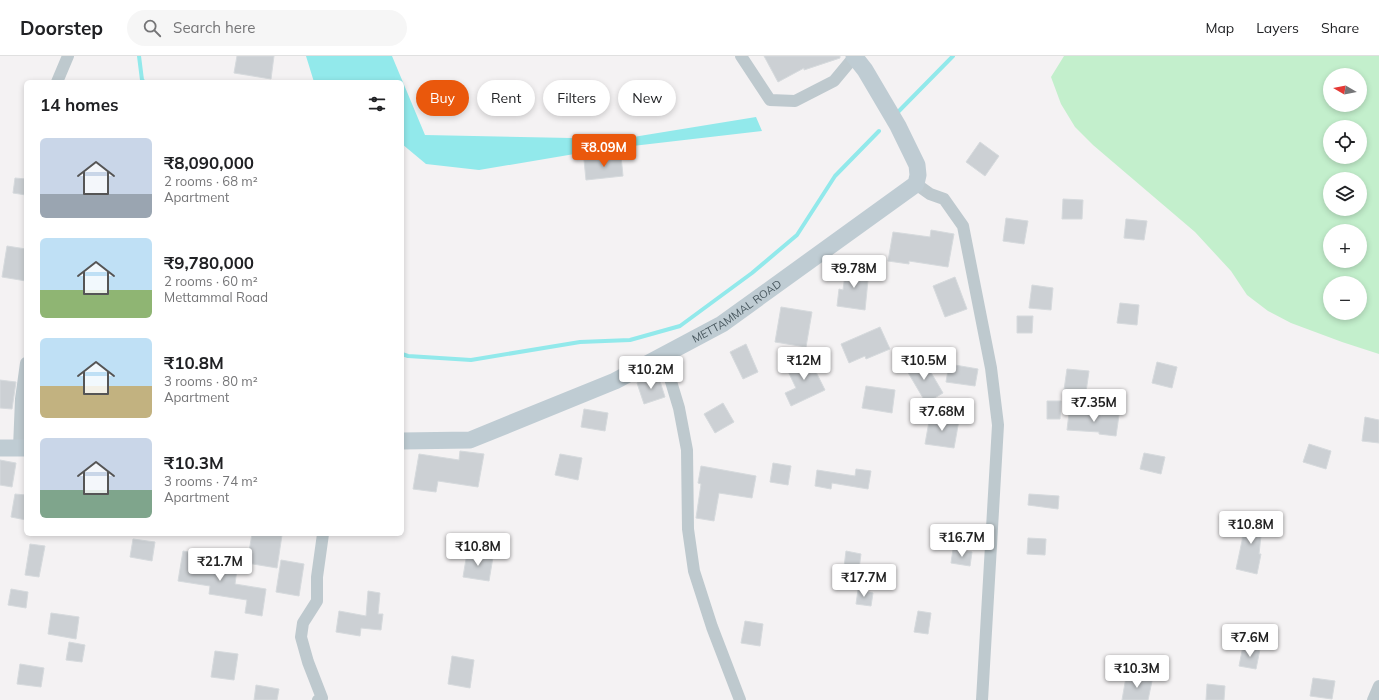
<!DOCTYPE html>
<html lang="en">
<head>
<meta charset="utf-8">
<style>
  :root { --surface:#fff; --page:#f6f6f6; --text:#202124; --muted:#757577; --line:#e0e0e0; --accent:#ea580c }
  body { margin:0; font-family:Mulish,sans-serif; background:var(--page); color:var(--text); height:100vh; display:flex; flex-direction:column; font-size:15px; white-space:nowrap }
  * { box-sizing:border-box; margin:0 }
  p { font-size:13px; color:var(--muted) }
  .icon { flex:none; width:22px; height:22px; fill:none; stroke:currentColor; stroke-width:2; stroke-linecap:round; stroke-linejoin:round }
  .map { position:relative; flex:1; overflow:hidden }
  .drawer { position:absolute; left:24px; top:24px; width:380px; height:456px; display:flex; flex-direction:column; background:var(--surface); border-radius:6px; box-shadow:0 2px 6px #0003 }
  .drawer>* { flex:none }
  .top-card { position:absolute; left:416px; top:24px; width:380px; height:36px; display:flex; gap:8px }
  .needle { width:26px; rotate:279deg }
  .controls { position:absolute; left:1323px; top:12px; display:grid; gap:8px }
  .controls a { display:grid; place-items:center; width:44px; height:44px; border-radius:50%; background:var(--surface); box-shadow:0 2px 6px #0003; font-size:20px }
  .price { position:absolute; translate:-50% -34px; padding:0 9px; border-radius:4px; background:#fff; color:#222; font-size:13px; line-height:26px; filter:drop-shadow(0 1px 2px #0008) }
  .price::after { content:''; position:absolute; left:50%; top:24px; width:12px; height:9px; margin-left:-6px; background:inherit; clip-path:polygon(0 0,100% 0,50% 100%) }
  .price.current { background:var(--accent); color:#fff }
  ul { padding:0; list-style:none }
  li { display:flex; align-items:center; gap:12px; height:100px; padding:0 16px }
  li span { display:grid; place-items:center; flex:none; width:112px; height:80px; border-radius:6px; color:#555 }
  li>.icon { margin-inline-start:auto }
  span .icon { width:48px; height:48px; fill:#fffc; stroke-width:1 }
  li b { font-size:17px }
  h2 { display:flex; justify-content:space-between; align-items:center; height:48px; padding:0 16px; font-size:17px }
  .chip { padding:0 14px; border-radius:18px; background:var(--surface); box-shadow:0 2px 6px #0003; font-size:14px; line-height:36px }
  .chip.current { background:var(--accent); color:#fff }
  header { display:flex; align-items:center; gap:24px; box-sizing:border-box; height:56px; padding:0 20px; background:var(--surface); border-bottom:1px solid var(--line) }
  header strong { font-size:19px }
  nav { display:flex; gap:22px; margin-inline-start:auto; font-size:14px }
  .search { width:280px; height:36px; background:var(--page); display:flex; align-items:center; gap:10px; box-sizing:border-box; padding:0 14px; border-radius:22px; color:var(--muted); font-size:15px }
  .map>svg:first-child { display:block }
</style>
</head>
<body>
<header>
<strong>Doorstep</strong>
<div class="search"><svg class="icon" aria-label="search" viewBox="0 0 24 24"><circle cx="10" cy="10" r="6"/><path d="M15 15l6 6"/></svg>Search here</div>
<nav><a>Map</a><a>Layers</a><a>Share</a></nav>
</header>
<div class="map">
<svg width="1379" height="644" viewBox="0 0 1379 644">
  <rect width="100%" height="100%" fill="#f4f2f3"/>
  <!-- green -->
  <path fill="#c3efcc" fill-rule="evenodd" d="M1064,0H1379V298L1342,286L1291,267L1268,255L1247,239L1231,215L1195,176L1093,89L1075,71L1061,48L1051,21ZM1330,19H1360V49H1330ZM1330,71H1360V101H1330ZM1330,123H1360V153H1330ZM1330,175H1360V205H1330ZM1330,227H1360V257H1330Z"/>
  <!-- water -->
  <path fill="#92e9eb" d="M306,0H392L425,79L621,83L756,61L762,75L598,94L479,114L426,108L402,88V26H314Z"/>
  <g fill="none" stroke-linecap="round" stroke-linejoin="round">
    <!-- stream -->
    <g stroke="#92e9eb" stroke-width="4">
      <path d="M139,0L142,24L144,26"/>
      <path d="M897,57L953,0"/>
      <path d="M402,298L408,300L471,304L580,286L630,284L680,270L752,217L797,179L835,120L879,75"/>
    </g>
  </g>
  <!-- building -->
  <g fill="#ccd0d4" stroke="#d6dadd">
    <path d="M237,0H274L271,23L234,17Z"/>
    <path d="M764,0H840V2L804,14V12L778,26Z"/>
    <path d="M980,86L999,100L985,120L966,106Z"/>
    <path d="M621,100L623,120L586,124L584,104Z"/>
    <path d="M15,122L26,123V139L13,137Z"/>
    <path d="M1063,143L1083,144L1082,163H1062Z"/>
    <path d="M1006,162L1028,165L1024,188L1003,185Z"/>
    <path d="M1126,163L1147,165L1144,184L1124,182Z"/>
    <path d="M931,174L954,178L948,211L909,205V208L888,205L893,176L930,181Z"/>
    <path d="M7,190L26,193V225L2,221Z"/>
    <path d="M846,211L869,214L865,254L837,250L839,233L843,234Z"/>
    <path d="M955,221L967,253L945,261L933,230Z"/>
    <path d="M1032,229L1053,232L1051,254L1029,252Z"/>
    <path d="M1120,247L1139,249L1137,269L1117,267Z"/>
    <path d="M781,251L812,256L806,291L775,286Z"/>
    <path d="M1017,260H1033L1032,277H1017Z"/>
    <path d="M880,271L890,293L866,303L865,300L849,307L841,288Z"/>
    <path d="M746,288L758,316L743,323L730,296Z"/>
    <path d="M808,300L825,334L791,350L785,337L796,332L786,311Z"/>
    <path d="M923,303L943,337L926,347L906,313Z"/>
    <path d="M1157,306L1177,311L1172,332L1152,327Z"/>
    <path d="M949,308L978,313L975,330L946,326Z"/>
    <path d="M1067,313L1089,315L1086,336L1064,334Z"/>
    <path d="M658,319L665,341L644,348L637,327Z"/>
    <path d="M0,324L16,326L12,353L0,352Z"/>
    <path d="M866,330L895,334L892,357L862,352Z"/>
    <path d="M1047,345H1061L1060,363H1047Z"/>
    <path d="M723,347L734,366L715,377L704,358Z"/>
    <path d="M584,353L608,357L605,375L581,371Z"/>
    <path d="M1069,357L1102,359V357L1119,359L1116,380L1099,378V376L1067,374Z"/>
    <path d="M930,360L959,364L954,392L925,388Z"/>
    <path d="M1365,361L1379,364V387L1362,385Z"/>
    <path d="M1309,388L1331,395L1326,413L1303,406Z"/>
    <path d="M460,395L484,398L478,431L438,425L436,436L413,433L419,398L459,404Z"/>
    <path d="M1144,397L1165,401L1161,418L1140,413Z"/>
    <path d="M560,398L582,402L578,424L555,419Z"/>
    <path d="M0,404L16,407L12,431L0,429Z"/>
    <path d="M773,407L791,410L788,429L770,426Z"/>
    <path d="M701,410L756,420L752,442L719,437L714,465L696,462L701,428L698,427Z"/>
    <path d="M856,413L871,415L868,433L832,427L831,433L815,430L817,414L855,420Z"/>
    <path d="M15,438L26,439V464L11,461Z"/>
    <path d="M1029,438L1059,440L1058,453L1028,449Z"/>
    <path d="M1244,460L1263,461L1259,498H1261L1257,518L1236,513L1242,485Z"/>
    <path d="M252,478L282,479L277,512L247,507Z"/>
    <path d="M1028,482L1046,483L1045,499L1027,498Z"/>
    <path d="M133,483L155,486L152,505L130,501Z"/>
    <path d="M30,488L45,490L39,521L25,519Z"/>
    <path d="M953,493L972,496L970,510L951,507Z"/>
    <path d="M183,495L206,499L205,508L237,513L235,528L266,533L262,560L245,557L247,544L209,538L210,530L178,525Z"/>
    <path d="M846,495L861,498L859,513L844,511Z"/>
    <path d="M467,497L493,501L489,525L463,521Z"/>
    <path d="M281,504L304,508L299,540L276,536Z"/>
    <path d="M11,533L28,536L26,552L8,549Z"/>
    <path d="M858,534L873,537L871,550L856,548Z"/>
    <path d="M368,535L380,537L378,558H383L381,574L361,572L360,580L336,576L339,555L366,560Z"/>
    <path d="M918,555L931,557L928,578L914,576Z"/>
    <path d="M51,557L79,561L76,583L48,578Z"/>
    <path d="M745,565L763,568L760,590L741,587Z"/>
    <path d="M69,586L85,589L82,606L66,604Z"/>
    <path d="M1243,590L1260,593L1256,613L1239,610Z"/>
    <path d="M215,595L238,598L234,624L211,621Z"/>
    <path d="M452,600L474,604L470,632L448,628Z"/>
    <path d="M20,608L44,612L41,631L17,628Z"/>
    <path d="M1126,621L1152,625L1148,644H1122Z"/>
    <path d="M1313,622L1335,625L1332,643L1310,640Z"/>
    <path d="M1207,628L1225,630L1224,644H1206Z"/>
    <path d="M256,629L279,633L277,644H254Z"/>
  </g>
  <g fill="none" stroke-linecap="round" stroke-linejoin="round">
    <!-- street -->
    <g stroke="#bec9ce" stroke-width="12">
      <path d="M741,0L770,44L795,45L834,25L854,1"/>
      <path d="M57,26L68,0"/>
      <path d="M916,128L930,138L944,143L963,170L991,312L998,369L982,644"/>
      <path d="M663,299L679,352L687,394L688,473L694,515L712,571L740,644"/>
      <path d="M19,392L21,343L26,307"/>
      <path d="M318,644L322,642L308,606L301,581L303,567L317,545V521L323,478"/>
      <path d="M1373,644L1379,630"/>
    </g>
    <!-- secondary -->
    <g stroke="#bfccd3" stroke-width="17">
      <path id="s1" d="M402,385L470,384L615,325L722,268L916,128L918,119L917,109L898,70L865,14L854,0"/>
      <path d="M0,392H26"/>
    </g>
  </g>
  <g text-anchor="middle" stroke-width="3" stroke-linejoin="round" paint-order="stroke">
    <!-- street labels -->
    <g font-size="11" fill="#4a5960" stroke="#fff">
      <text dy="4" stroke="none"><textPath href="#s1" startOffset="365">METTAMMAL ROAD</textPath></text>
    </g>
  </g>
</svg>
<div class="controls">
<a><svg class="needle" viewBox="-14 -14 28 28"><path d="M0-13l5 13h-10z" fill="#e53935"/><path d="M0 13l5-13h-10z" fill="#757577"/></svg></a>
<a><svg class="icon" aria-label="locate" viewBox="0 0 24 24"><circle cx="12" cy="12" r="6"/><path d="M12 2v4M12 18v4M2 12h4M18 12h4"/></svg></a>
<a><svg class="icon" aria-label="layers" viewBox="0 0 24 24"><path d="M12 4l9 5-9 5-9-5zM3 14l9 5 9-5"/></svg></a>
<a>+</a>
<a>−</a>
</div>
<b class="price current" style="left:604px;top:112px">₹8.09M</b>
<b class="price" style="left:854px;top:233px">₹9.78M</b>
<b class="price" style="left:804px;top:325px">₹12M</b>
<b class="price" style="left:924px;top:325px">₹10.5M</b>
<b class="price" style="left:651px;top:334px">₹10.2M</b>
<b class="price" style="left:1094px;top:367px">₹7.35M</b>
<b class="price" style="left:942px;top:376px">₹7.68M</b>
<b class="price" style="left:1251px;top:489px">₹10.8M</b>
<b class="price" style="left:962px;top:502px">₹16.7M</b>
<b class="price" style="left:478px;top:511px">₹10.8M</b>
<b class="price" style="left:220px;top:526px">₹21.7M</b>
<b class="price" style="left:864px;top:542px">₹17.7M</b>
<b class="price" style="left:1250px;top:602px">₹7.6M</b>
<b class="price" style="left:1137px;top:633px">₹10.3M</b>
<div class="top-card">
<a class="chip current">Buy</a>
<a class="chip">Rent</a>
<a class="chip">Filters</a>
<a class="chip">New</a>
</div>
<section class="drawer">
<h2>14 homes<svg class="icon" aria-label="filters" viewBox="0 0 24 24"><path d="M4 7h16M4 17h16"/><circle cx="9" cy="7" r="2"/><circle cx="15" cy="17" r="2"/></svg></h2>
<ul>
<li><span style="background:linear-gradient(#c9d6e8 70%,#9aa5b1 0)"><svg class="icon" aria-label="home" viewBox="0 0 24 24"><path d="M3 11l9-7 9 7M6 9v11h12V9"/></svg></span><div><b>₹8,090,000</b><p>2 rooms · 68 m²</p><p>Apartment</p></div></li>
<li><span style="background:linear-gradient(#bfe0f5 65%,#8fb573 0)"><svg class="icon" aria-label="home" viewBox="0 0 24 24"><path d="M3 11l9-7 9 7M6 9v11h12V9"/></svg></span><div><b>₹9,780,000</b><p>2 rooms · 60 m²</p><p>Mettammal Road</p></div></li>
<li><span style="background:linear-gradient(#bfe0f5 60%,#c2b280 0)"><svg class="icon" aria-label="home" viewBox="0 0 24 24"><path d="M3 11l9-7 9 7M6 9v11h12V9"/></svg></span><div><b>₹10.8M</b><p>3 rooms · 80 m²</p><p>Apartment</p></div></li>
<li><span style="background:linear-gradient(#c9d6e8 65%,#7fa58c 0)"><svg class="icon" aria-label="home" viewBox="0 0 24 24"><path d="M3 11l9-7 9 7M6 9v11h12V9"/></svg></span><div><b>₹10.3M</b><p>3 rooms · 74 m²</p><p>Apartment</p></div></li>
</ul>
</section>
</div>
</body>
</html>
